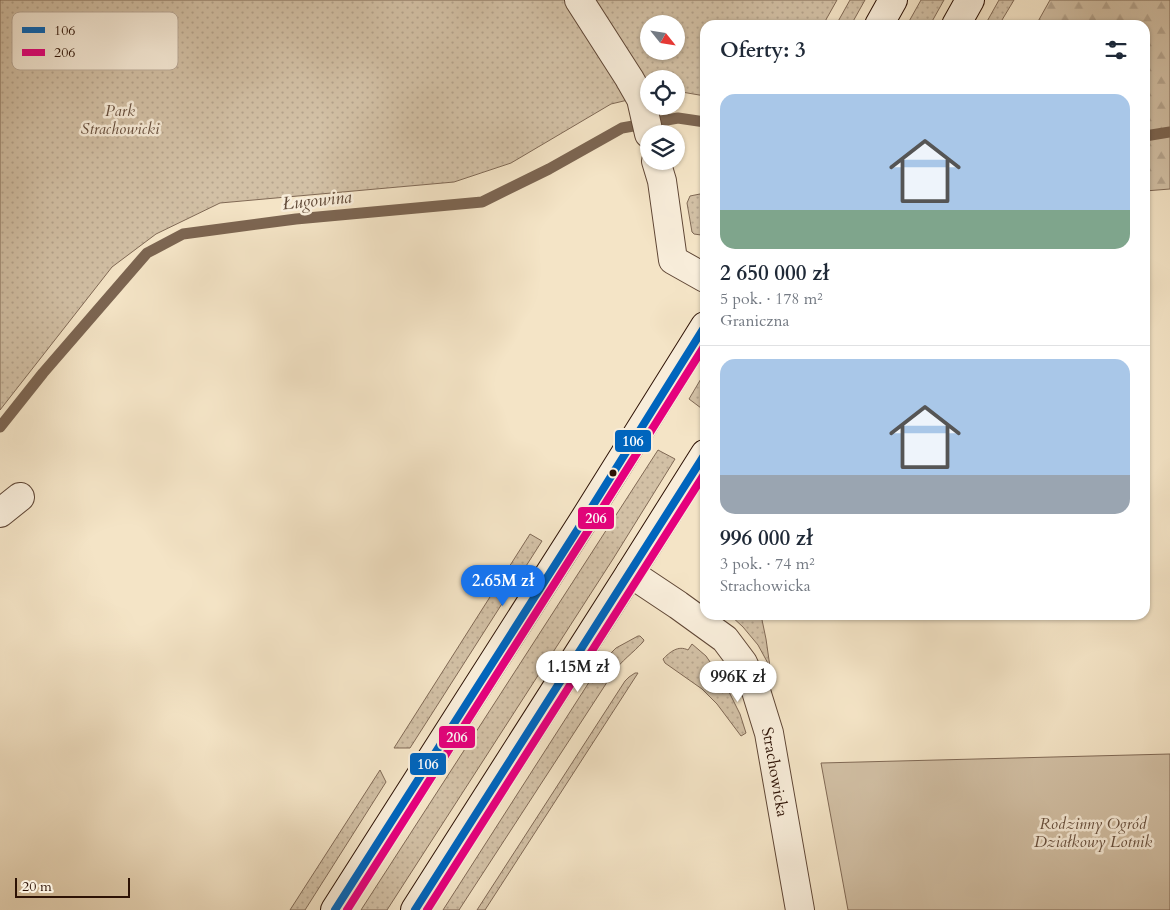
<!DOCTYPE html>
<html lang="pl">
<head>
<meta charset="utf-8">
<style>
  :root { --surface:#fff; --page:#f2f2f3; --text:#1f2937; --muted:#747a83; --line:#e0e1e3; --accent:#1a73e8 }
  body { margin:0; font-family:Cardo,serif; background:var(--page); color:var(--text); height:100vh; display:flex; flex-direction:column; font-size:19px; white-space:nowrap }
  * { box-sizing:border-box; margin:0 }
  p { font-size:16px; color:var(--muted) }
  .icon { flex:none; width:28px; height:28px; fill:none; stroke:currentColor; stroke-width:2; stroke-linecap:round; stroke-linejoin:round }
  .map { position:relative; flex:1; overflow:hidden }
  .sheet { position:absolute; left:700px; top:20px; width:450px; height:600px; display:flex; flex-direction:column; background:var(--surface); border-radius:15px; box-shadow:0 1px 4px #0004 }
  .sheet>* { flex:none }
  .needle { width:32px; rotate:120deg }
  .buttons { position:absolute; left:640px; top:15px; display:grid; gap:10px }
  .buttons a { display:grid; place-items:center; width:45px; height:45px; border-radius:50%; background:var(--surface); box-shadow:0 1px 4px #0004; font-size:25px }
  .scale { position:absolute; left:15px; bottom:12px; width:115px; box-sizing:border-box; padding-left:5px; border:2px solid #2d1205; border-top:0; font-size:14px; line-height:18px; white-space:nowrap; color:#2d1205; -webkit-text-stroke:4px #f8edda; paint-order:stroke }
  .price { position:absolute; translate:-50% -42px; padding:0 11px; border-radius:18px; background:#fff; color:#222; font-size:16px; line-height:32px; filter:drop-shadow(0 1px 2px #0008) }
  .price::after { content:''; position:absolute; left:50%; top:30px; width:15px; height:11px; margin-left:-8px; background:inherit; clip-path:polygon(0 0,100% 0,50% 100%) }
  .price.current { background:var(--accent); color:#fff }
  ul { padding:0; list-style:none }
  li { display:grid; align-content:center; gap:10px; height:265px; padding:0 20px }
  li+li { border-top:1px solid var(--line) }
  li span { display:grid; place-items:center; height:155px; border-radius:15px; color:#555 }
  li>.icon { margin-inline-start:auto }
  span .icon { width:90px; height:90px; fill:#fffc; stroke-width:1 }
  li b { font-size:21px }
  h2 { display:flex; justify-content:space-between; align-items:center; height:60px; padding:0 20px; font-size:21px }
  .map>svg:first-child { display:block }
</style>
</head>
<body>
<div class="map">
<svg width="1170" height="910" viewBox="0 0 1170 910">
  <defs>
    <pattern id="grass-dots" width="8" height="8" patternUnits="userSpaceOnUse" patternTransform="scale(1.25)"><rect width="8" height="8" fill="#d2c0a5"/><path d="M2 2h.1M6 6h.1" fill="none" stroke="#b5a48d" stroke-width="1.8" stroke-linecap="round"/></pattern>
    <pattern id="forest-firs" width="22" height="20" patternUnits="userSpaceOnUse" patternTransform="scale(1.25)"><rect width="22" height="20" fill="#d2c0a5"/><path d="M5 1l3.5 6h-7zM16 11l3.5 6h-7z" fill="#b5a48d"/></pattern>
  </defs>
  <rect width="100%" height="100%" fill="#f4e4c6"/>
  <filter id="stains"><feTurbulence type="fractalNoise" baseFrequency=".004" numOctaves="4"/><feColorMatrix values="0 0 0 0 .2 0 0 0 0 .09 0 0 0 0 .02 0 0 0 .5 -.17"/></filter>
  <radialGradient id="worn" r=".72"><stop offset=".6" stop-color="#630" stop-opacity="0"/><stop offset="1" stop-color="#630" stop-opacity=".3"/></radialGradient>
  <!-- grass -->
  <g fill="url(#grass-dots)" stroke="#806955" fill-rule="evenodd">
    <path d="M0,0H837L823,25H705V96L676,91V79H649V95L611,104L511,163L454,182L220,203L156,234L112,267L0,410ZM649,24H676V51H649Z"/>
    <path d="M850,0H865L851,25H836Z"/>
    <path d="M921,0H944L930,25H907Z"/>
    <path d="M999,0H1014L999,25H985Z"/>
    <path d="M705,193V228L701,235L694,234L692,232L687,203L690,196Z"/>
    <path d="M705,372V411L689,399Z"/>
    <path d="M658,450L675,459L613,559L387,910H361Z"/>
    <path d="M530,534L542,541L410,748H394Z"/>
    <path d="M730,615H761L766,639L770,667L758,645L743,627Z"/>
    <path d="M638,636H640L644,640L643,642C633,653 621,661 613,673L459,910H443L602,662L616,648Z"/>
    <path d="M692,644L706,656L725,684L740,714L746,733L741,736L717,704L702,689L665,663L663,659C670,652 678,645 688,650Z"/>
    <path d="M635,673H638L485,910H477L625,681L629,677Z"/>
    <path d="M380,770L386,782L305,910H290Z"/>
  </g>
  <!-- forest -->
  <path fill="url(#forest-firs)" stroke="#806955" d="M1050,0H1170V189L1145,191V25H1036Z"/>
  <!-- garden -->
  <path fill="#d2c0a5" stroke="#806955" d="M1170,754V910H848L821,763Z"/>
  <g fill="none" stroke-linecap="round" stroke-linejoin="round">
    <!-- stream -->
    <g stroke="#7c6551" stroke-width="11">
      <path d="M1145,136L1170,132"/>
      <path d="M0,427L43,373L147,253L183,234L296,219L482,202L549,169L622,128L678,118L705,122"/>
    </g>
    <defs>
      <g id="minor">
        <path d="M579,0L629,78L641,99L649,134"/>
        <path d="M656,161L662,181L673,260L705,278"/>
        <path d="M0,513L20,497"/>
        <path id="s1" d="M630,573L678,605L725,639L743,663L756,691L769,733L800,910"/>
      </g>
      <g id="secondary">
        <path d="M879,25L893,0"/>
        <path d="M956,25L970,0"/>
        <path d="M335,910L585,518L705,326"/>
        <path d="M415,910L630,573L705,454"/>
      </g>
    </defs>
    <!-- minor casing -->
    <use href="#minor" stroke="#5f4635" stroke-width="30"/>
    <!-- secondary casing -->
    <use href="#secondary" stroke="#2d1205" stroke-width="30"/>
    <!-- minor -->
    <use href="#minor" stroke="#f8edda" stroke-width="28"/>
    <!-- secondary -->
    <use href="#secondary" stroke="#f8edda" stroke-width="28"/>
    <defs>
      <g id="bus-1">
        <path d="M335,910L585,518L705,326"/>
        <path d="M415,910L705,454"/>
      </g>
      <g id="bus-2">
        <path d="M347,910L593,523L705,345"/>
        <path d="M427,910L705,473"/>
      </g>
    </defs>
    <!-- bus-1 casing -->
    <use href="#bus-1" stroke="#f8edda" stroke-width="11"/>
    <!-- bus-2 casing -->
    <use href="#bus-2" stroke="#f8edda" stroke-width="11"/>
    <!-- bus-1 -->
    <use href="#bus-1" stroke="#0065bd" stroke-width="8"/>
    <!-- bus-2 -->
    <use href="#bus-2" stroke="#e5007d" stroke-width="8"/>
  </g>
  <!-- markers -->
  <circle fill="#2d1205" stroke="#f8edda" stroke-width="2" cx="613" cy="473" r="4.5"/>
  <g text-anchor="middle" stroke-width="5" stroke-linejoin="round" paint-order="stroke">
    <!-- park labels -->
    <g font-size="16" font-style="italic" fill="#674f3d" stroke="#f8edda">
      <text x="120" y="116">Park<tspan x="120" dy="18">Strachowicki</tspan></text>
      <text x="1093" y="829">Rodzinny Ogród<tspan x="1093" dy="18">Działkowy Lotnik</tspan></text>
    </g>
    <!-- street labels -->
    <g font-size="16" fill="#2d1205" stroke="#f8edda">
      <text dy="6" stroke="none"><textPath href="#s1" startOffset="260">Strachowicka</textPath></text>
    </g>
    <!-- water labels -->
    <g font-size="18" font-style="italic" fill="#614a38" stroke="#f8edda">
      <text transform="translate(317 200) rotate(-6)" y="6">Ługowina</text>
    </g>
  </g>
  <!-- legend -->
  <rect x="12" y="12" width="166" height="58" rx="8" fill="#f8edda" stroke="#bbab9a" stroke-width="1"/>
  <rect x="22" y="27" width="23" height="6" fill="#0065bd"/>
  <rect x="22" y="49" width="23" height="7" fill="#e5007d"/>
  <g font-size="14" fill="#2d1205">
    <text x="54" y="35">106</text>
    <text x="54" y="57">206</text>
  </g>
  <g stroke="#f8edda" stroke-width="2">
    <rect x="614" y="429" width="38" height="24" rx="5" fill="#0065bd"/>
    <rect x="577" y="506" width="38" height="24" rx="5" fill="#e5007d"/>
    <rect x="438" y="725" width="38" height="24" rx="5" fill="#e5007d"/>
    <rect x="409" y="752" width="38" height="24" rx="5" fill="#0065bd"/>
  </g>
  <g font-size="14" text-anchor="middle" font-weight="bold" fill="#fff">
    <text x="633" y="446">106</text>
    <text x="596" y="523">206</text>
    <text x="457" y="742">206</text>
    <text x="428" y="769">106</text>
  </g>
  <rect width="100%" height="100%" filter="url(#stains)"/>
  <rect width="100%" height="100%" fill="url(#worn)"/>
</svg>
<div class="buttons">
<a><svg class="needle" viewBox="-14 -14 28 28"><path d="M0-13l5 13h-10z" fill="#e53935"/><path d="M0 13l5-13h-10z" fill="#747a83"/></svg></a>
<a><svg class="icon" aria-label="locate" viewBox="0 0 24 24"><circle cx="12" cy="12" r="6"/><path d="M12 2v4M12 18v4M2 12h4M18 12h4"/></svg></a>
<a><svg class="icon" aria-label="layers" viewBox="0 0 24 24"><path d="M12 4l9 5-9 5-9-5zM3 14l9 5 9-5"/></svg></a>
</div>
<div class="scale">20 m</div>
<b class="price current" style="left:503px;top:607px">2.65M zł</b>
<b class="price" style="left:578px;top:693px">1.15M zł</b>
<b class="price" style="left:738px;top:703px">996K zł</b>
<section class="sheet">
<h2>Oferty: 3<svg class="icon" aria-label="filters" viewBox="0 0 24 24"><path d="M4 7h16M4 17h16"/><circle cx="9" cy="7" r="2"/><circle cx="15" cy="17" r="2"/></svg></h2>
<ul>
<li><span style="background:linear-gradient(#a9c7e8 75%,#7fa58c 0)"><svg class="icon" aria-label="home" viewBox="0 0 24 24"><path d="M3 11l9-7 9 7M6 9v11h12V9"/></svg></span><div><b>2 650 000 zł</b><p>5 pok. · 178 m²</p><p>Graniczna</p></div></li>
<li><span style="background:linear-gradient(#a9c7e8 75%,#9aa5b1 0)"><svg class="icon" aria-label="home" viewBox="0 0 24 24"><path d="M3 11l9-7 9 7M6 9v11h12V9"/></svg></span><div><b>996 000 zł</b><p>3 pok. · 74 m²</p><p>Strachowicka</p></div></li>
</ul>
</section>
</div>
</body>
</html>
